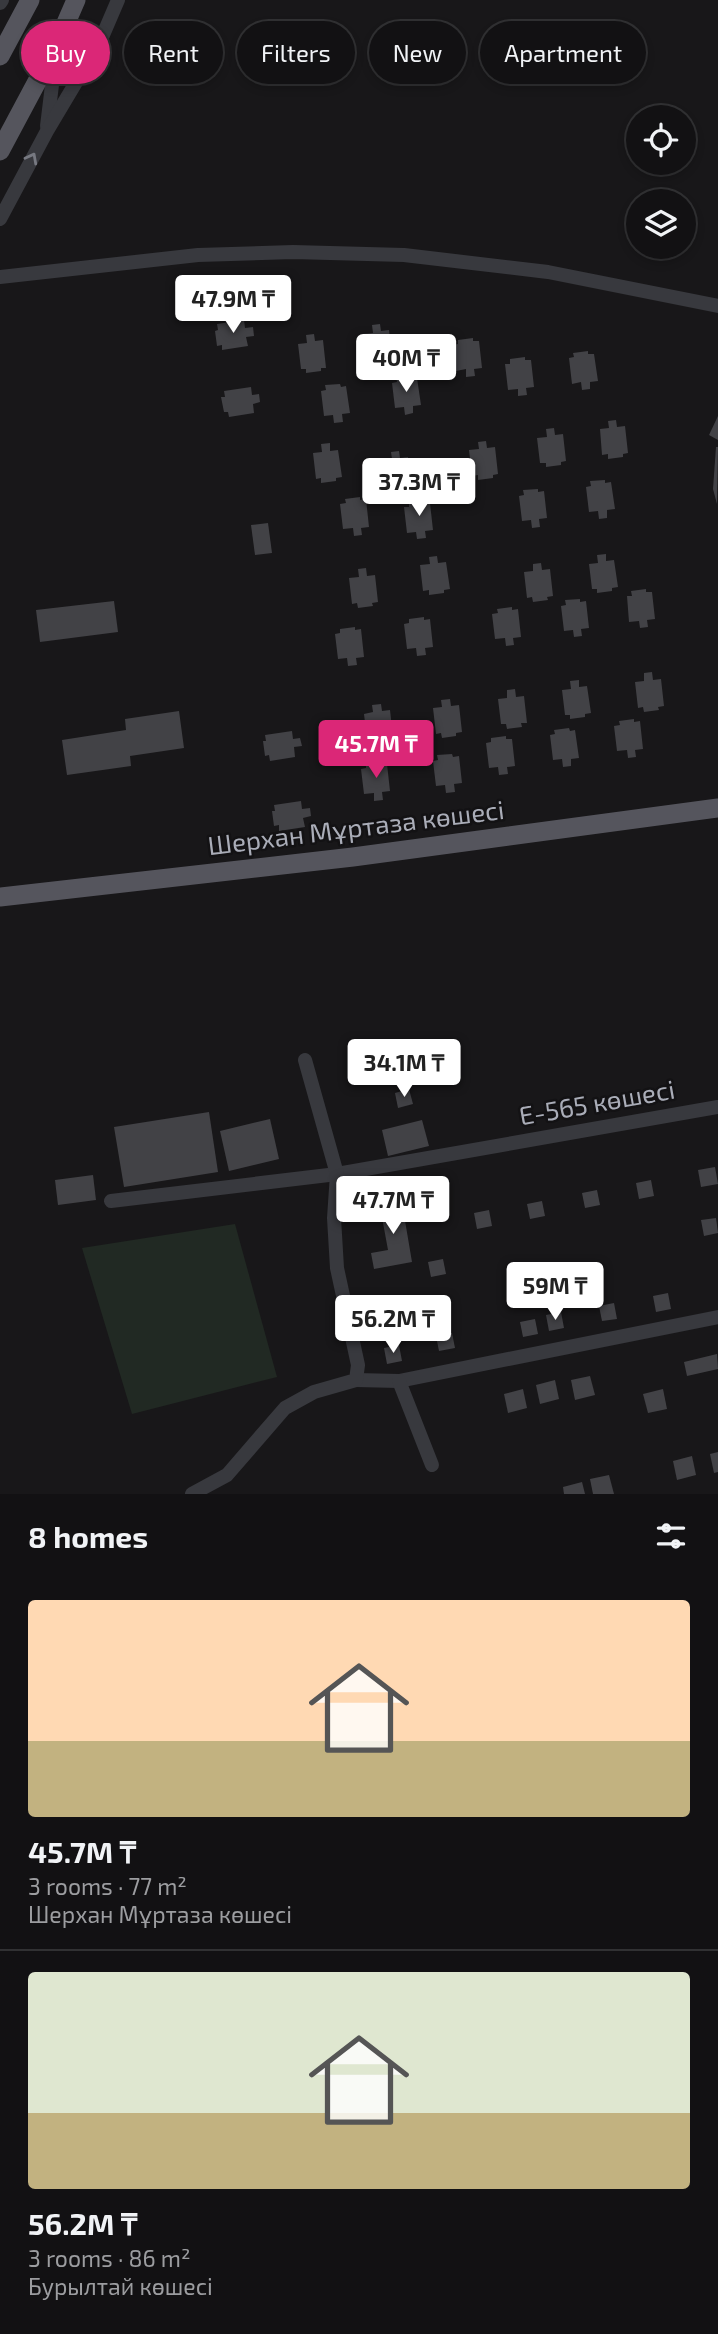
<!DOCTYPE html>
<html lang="en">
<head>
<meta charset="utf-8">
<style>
  :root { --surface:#121113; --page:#1b1a1c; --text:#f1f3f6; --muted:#9c9da0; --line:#313133; --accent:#db2777 }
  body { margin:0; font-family:"Exo 2",sans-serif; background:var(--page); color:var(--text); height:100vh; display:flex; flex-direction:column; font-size:26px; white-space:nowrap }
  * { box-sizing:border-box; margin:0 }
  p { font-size:23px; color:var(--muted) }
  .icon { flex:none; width:38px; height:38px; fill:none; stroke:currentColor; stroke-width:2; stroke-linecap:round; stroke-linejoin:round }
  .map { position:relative; height:1494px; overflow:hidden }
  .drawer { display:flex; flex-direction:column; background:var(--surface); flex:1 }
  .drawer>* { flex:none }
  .guide { position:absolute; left:21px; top:21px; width:677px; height:63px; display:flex; gap:14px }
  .buttons { position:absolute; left:626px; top:105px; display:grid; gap:14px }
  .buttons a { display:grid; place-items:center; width:70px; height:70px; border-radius:50%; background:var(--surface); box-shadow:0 4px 10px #0003,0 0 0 2px var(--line); font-size:35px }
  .price { position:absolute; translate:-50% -60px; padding:0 16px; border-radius:7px; background:#fff; color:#222; font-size:23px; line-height:46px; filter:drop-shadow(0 2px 4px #0008) }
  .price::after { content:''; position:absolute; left:50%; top:42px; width:21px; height:16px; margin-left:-10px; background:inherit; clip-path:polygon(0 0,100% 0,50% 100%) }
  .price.on { background:var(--accent); color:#fff }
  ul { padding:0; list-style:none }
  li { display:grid; align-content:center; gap:14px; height:371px; padding:0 28px }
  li+li { border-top:2px solid var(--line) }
  li span { display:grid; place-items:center; height:217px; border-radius:7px; color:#555 }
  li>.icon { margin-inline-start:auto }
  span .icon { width:126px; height:126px; fill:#fffc; stroke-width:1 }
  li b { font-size:30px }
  h2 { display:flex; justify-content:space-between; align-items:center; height:84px; padding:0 28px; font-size:30px }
  .pill { padding:0 24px; border-radius:32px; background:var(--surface); box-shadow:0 4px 10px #0003,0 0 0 2px var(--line); font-size:24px; line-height:63px }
  .pill.on { background:var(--accent); color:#fff }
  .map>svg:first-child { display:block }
</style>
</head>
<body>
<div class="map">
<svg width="718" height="1494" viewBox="0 0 718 1494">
  <rect width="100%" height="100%" fill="#181719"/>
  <!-- green -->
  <path fill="#212923" d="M235,1224L277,1377L132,1414L82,1248Z"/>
  <!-- building -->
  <g fill="#424246">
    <path d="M244,320L245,328L253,327L254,336L246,337L248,346L222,350V345L217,346L215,331L218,330L217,324Z"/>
    <path d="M380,324L381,331L389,330L392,357L387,358V361L372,363L371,358L366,359L363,334L373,333L372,325Z"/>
    <path d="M314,334L315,341L323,340L326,368H321V371L306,373V369H301L298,344L307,343L306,335Z"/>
    <path d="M473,338V341H479L482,368L474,369L475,376L466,377V369L456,371L453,345L458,344V340Z"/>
    <path d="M588,351V354H594L598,381L590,382V389L582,390L581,382L572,384L569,358L574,357L573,353Z"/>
    <path d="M525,357V360H531L534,387L526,388L527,395L518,396V389L508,390L505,364H510V359Z"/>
    <path d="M411,376L412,379L417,378L421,405L413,406V413L405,415L404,407L395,408L392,383L397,382L396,377Z"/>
    <path d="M340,384L341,387L346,386L350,413L342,414L343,422L334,423L333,415L324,416L321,391L326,390L325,385Z"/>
    <path d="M251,387L252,395L259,394L260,402L253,404L254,413L229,417L228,412H224L221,397H225L224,391Z"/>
    <path d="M718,416V440L709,435Z"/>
    <path d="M616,420L617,427L625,426L628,453L623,454V457L608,459V454L602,455L600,429L609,428L608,421Z"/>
    <path d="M554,428L555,435L563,434L566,461L561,462V465L546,467V463H540L537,438L547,437L546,429Z"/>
    <path d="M486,441L487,448L495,447L498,474L493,475V478L478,480V475L472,476L469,450L479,449L478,442Z"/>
    <path d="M330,443V451L338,450L342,477L336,478V481L321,483V478L316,479L313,453L322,452L321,444Z"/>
    <path d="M716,447H718L717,504L713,489Z"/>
    <path d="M399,451L400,458L408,457L411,484L405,485L406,488L391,490L390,485L385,486L382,461L392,459L391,452Z"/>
    <path d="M605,480V483L611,482L615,509L607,510V518L599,519L598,511L589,512L586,487L591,486L590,481Z"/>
    <path d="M538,489V492L544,491L547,518L539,519L540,527L532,528L531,520L522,521L519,496L524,495L523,490Z"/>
    <path d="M360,497V500L366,499L369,527L361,528L362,535L354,536L353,528L343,529L340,504L346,503L345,499Z"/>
    <path d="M424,500V504L430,503L433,530L425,531L426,538L417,539L416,532L407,533L404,507H409V502Z"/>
    <path d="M268,523L272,553L255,555L251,525Z"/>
    <path d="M606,554V561L614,560L618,587L612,588V591L597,593V589H592L589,564L598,563L597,555Z"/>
    <path d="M437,556L438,563L446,562L450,589L444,590V593L429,595V590L423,591L420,565L430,564L429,557Z"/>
    <path d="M541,563L542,570L550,569L553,596L547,597L548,600L533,602L532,597L527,598L524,572L533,571V564Z"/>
    <path d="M366,568L367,576L375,575L378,602L372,603L373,606L358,608L357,603L352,604L349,578L359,577L358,569Z"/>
    <path d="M646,589V592H652L655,619L647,620L648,627L640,628L639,621L629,622L627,596H632L631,591Z"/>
    <path d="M580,599V602L586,601L589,628L581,629L582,636L574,637L573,630L564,631L561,606L566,605L565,600Z"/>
    <path d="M114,601L118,632L40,642L36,610Z"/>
    <path d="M512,607V610L518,609L521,637L513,638L514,645L506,646L505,638L495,639L492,614L498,613L497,609Z"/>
    <path d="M424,617V620L430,619L433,647L425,648L426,655L417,656L416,648L407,649L404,624L409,623V619Z"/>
    <path d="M355,627V630L361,629L364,657L356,658L357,665L348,666L347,658L338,659L335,634L340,633V629Z"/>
    <path d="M652,672L653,680L661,679L664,706L658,707L659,710L644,712L643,707L638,708L635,682L644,681V673Z"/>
    <path d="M579,680V687L587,686L591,713L585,714V717L570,719V715H565L562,690L571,689L570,681Z"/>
    <path d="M515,689L516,697L524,696L527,723H521L522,727L507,729L506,724H501L498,699L507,698V690Z"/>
    <path d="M450,699L451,706L459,705L462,732L456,733V736L442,738L441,733L436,734L433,708L442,707L441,700Z"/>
    <path d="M381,704L382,711L390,710L393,737L387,738V741L372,743V738L367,739L364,714L373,712L372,705Z"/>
    <path d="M179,711L184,748L130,756L131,766L67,775L62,740L126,730L125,719Z"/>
    <path d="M634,719V722L640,721L643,749L635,750L636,757L628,758L627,750L617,751L614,726L620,725L619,721Z"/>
    <path d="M569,728L570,731L575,730L579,758L571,759V766L563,767L562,759L553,760L550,735L555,734L554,730Z"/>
    <path d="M292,731L293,739L300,738L302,746L294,747L295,757L270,761L269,755L265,756L263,741H266L265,735Z"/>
    <path d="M506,736V739H512L515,766L507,767L508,774L499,775L498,767L489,768L486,743L491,742V738Z"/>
    <path d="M452,754L453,757L459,756L462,783L454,784L455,792L446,793L445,785L436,786L433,761L438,760L437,755Z"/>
    <path d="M381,762V765L387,764L390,791L382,792L383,800L374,801V793L364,794L361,769L366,768V763Z"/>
    <path d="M301,801L302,809L310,808L311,816L303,818L305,827L279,831V825L274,826L272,811H275L274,805Z"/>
    <path d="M403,1060L406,1075L391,1079L387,1064Z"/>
    <path d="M409,1089L413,1104L398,1108L395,1093Z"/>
    <path d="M209,1112L218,1172L124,1187L114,1127Z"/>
    <path d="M270,1119L279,1159L229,1171L220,1131Z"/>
    <path d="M422,1120L429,1146L388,1156L382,1130Z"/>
    <path d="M715,1167L718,1184L701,1187L698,1170Z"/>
    <path d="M93,1175L96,1200L58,1205L55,1180Z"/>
    <path d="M651,1180L654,1196L639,1199L636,1183Z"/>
    <path d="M597,1190L600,1205L585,1208L582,1193Z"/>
    <path d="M401,1197L412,1262L374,1269L371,1253L388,1250L379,1201Z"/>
    <path d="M542,1201L545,1216L530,1219L527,1204Z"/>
    <path d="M489,1210L492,1226L477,1229L474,1213Z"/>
    <path d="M716,1218L718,1233L704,1236L701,1220Z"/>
    <path d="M443,1259L446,1274L431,1277L428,1262Z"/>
    <path d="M668,1293L671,1309L656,1312L653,1296Z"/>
    <path d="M614,1303L617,1319L602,1321L599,1306Z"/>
    <path d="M561,1312L564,1328L549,1331L546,1315Z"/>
    <path d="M535,1319L538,1334L523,1337L520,1322Z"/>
    <path d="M452,1333L455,1348L439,1351L436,1336Z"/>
    <path d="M399,1345L402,1361L387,1364L384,1348Z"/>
    <path d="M717,1354L718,1369L687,1376L684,1362Z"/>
    <path d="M590,1376L595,1395L575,1400L571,1380Z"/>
    <path d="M555,1380L559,1399L540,1404L536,1385Z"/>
    <path d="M523,1389L527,1408L508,1413L504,1394Z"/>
    <path d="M663,1389L667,1409L648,1413L643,1394Z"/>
    <path d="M718,1452V1472L714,1473L710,1454Z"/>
    <path d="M692,1456L696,1475L677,1480L673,1461Z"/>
    <path d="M609,1475L614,1494H593L590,1479Z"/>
    <path d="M582,1482L585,1494H564L563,1487Z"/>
  </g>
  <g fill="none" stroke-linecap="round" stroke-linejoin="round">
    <!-- minor -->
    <g stroke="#38393e" stroke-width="14">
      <path d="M0,3L2,0"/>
      <path d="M47,126L56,52"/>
      <path d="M0,219L47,131L100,42L118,0"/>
      <path d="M0,277L198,255L293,252L404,255L548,272L718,306"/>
      <path d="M111,1201L337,1174L718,1107"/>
      <path d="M356,1380L399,1381L718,1317"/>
      <path d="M399,1381L432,1465"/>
      <path d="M192,1494L227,1475L285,1408L314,1392L356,1380L358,1365L337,1268L334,1218L337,1174L305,1060"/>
    </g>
    <!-- major -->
    <g stroke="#55555d" stroke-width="19">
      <path d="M0,56L30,0"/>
      <path d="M0,151L56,46L76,0"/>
      <path d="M0,897L353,857L718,808"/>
    </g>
  </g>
  <!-- one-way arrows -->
  <defs><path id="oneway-chevron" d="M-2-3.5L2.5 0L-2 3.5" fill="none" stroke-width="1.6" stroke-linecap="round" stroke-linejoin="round" transform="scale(1.75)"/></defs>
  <use stroke="#777981" href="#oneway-chevron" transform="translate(32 158) rotate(-62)"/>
  <g text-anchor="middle" stroke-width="5" stroke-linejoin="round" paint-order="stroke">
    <!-- street labels -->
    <g font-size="26" fill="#aaadb8" stroke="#131214">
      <text transform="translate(356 828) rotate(-7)" y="9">Шерхан Мұртаза көшесі</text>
      <text transform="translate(597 1103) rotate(-10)" y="9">Е-565 көшесі</text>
    </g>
  </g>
</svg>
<div class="buttons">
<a><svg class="icon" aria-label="locate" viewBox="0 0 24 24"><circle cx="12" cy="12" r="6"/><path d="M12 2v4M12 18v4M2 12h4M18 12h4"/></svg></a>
<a><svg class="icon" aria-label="layers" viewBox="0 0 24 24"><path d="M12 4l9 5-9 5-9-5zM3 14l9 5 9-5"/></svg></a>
</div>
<b class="price" style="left:233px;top:335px">47.9M ₸</b>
<b class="price" style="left:406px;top:394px">40M ₸</b>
<b class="price" style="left:419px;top:518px">37.3M ₸</b>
<b class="price on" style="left:376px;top:780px">45.7M ₸</b>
<b class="price" style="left:404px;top:1099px">34.1M ₸</b>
<b class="price" style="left:393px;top:1236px">47.7M ₸</b>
<b class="price" style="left:555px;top:1322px">59M ₸</b>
<b class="price" style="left:393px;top:1355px">56.2M ₸</b>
<div class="guide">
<a class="pill on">Buy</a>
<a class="pill">Rent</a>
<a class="pill">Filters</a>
<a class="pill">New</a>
<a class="pill">Apartment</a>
</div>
</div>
<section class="drawer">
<h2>8 homes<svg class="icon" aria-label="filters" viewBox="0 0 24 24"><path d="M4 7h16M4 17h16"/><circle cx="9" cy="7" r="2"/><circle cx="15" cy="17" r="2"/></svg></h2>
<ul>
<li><span style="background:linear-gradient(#ffd9b3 65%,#c2b280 0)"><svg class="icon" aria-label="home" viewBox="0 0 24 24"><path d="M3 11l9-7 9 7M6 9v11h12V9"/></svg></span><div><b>45.7M ₸</b><p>3 rooms · 77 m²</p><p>Шерхан Мұртаза көшесі</p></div></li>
<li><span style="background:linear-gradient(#dfe7d0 65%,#c2b280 0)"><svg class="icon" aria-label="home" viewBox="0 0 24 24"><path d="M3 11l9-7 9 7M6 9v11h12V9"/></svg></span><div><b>56.2M ₸</b><p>3 rooms · 86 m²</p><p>Бурылтай көшесі</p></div></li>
</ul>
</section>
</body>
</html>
